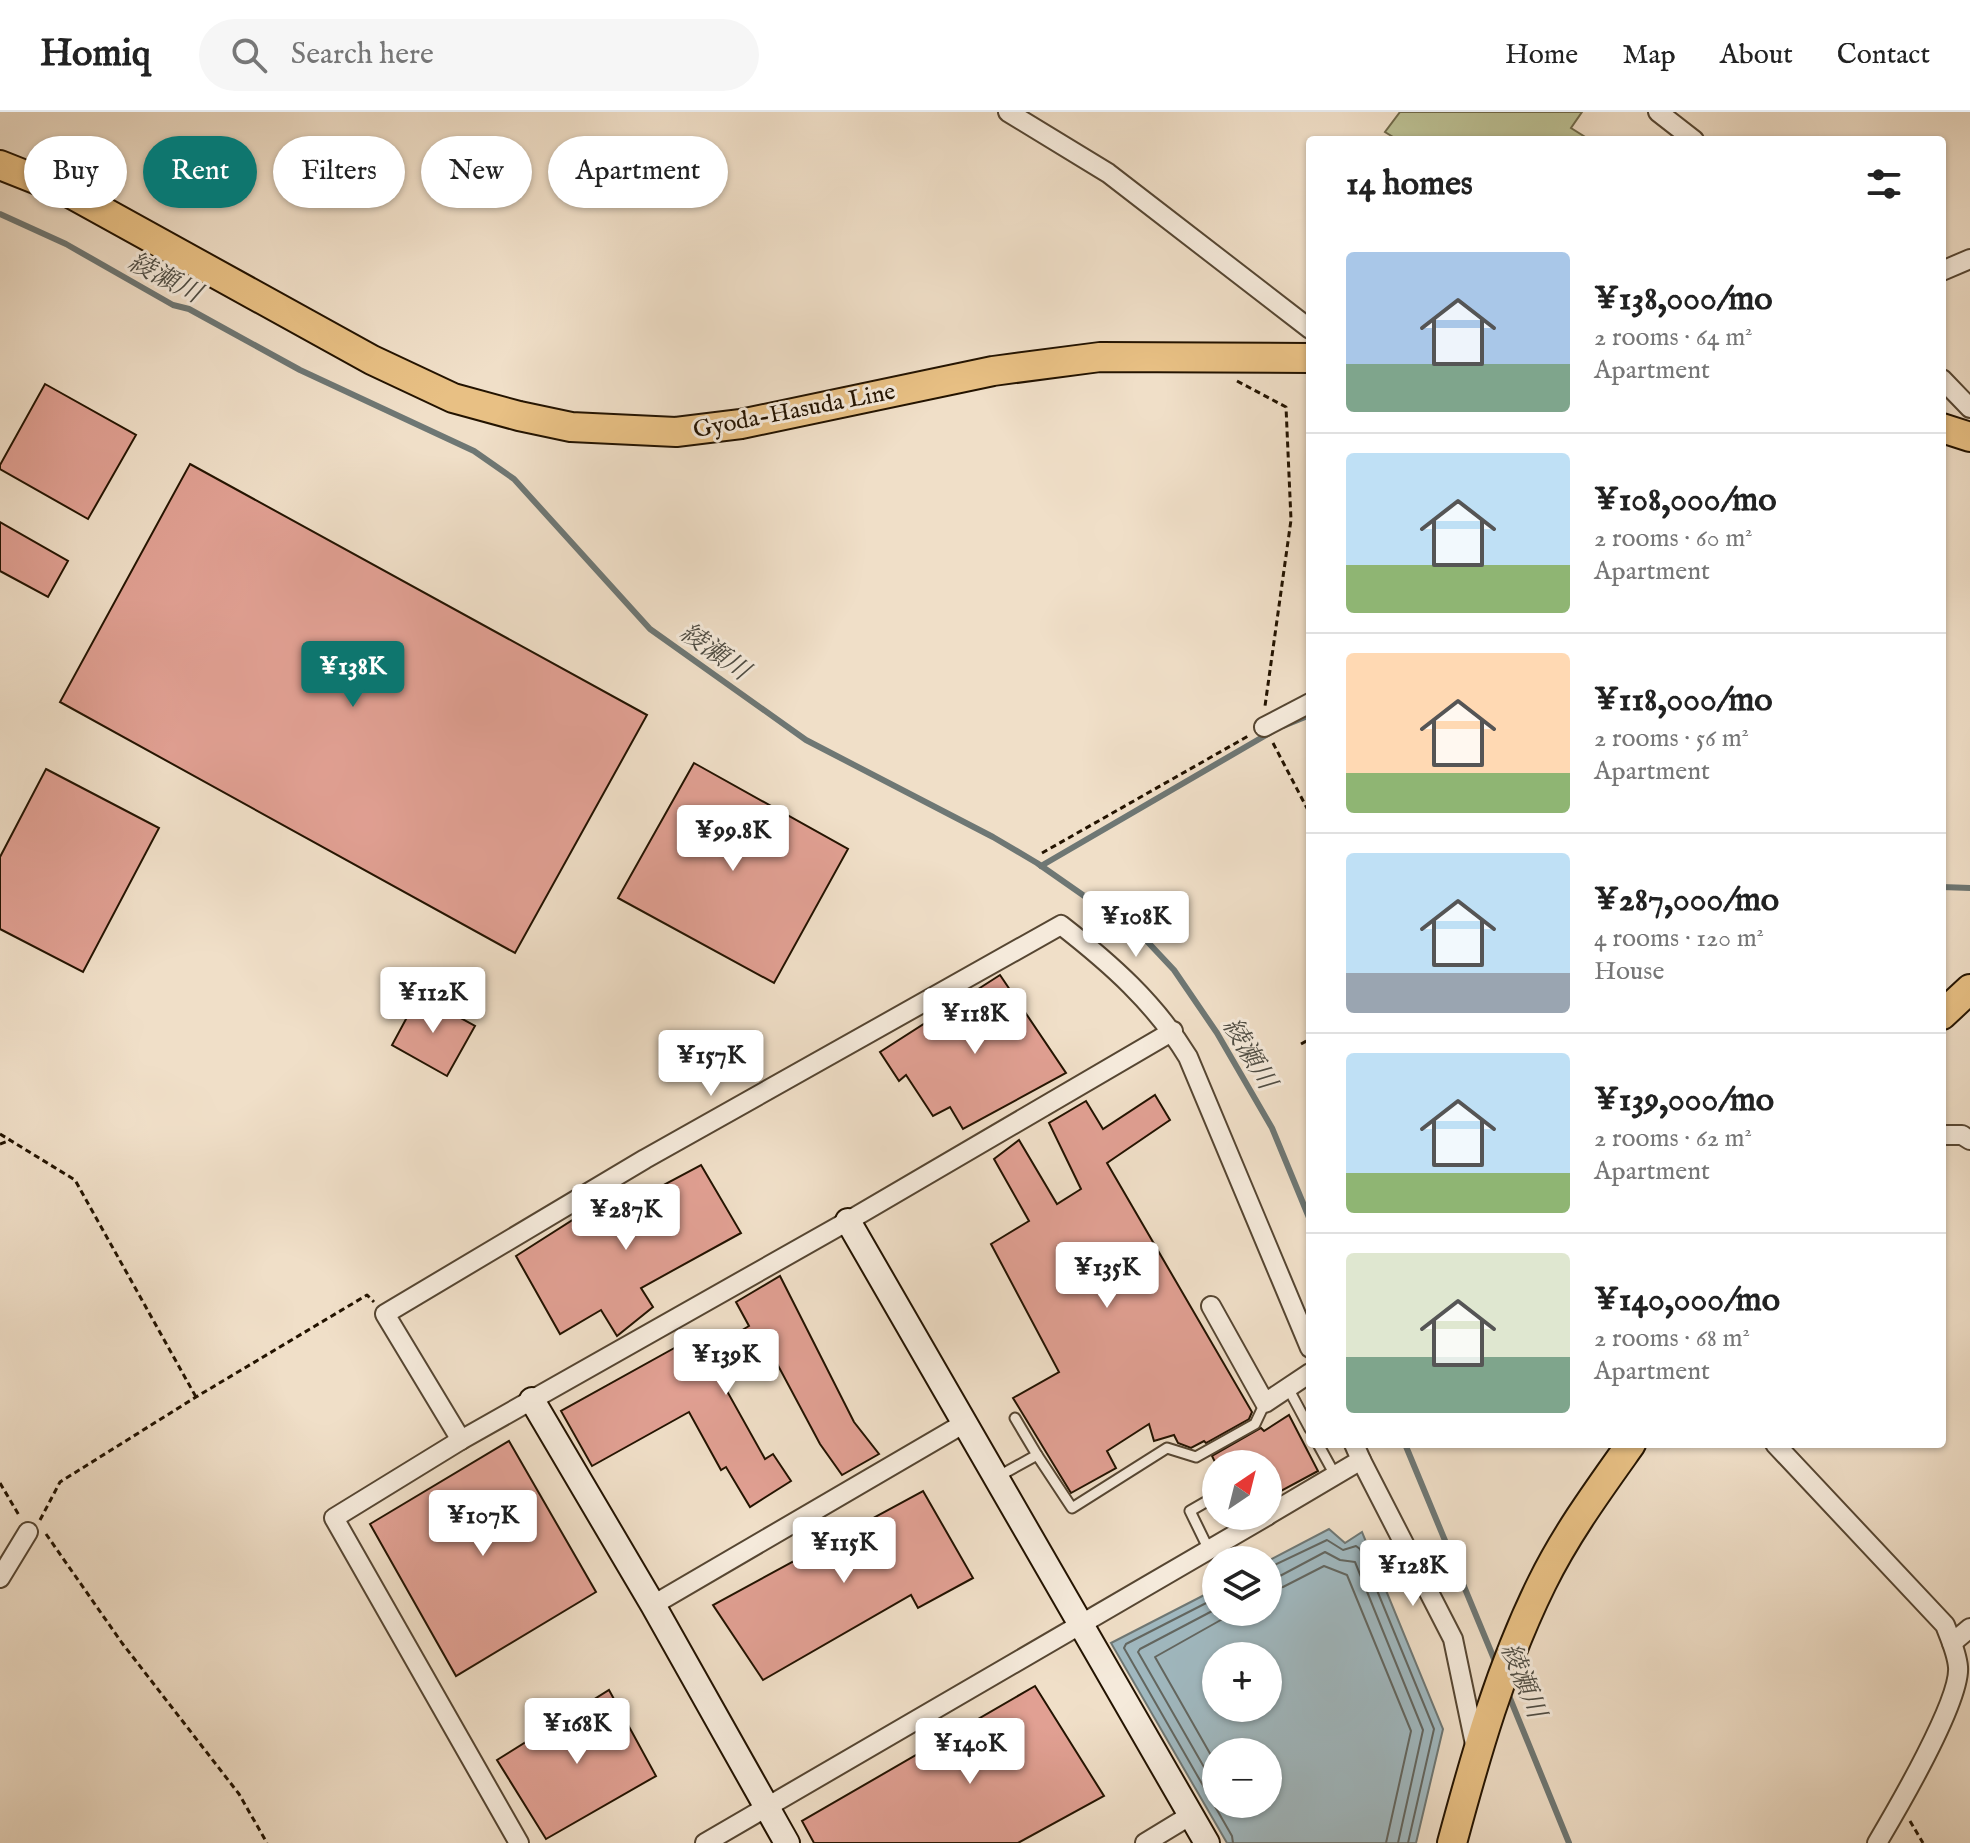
<!DOCTYPE html>
<html lang="en">
<head>
<meta charset="utf-8">
<style>
  :root { --surface:#fff; --page:#f6f6f6; --text:#222; --muted:#767676; --line:#e0e0e0; --accent:#0f766e }
  body { margin:0; font-family:"IM FELL English","Noto Serif JP",serif; background:var(--page); color:var(--text); height:100vh; display:flex; flex-direction:column; font-size:30px; white-space:nowrap }
  * { box-sizing:border-box; margin:0 }
  p { font-size:26px; color:var(--muted) }
  .icon { flex:none; width:44px; height:44px; fill:none; stroke:currentColor; stroke-width:2; stroke-linecap:round; stroke-linejoin:round }
  .map { position:relative; flex:1; overflow:hidden }
  .drawer { position:absolute; left:1306px; top:24px; width:640px; height:1312px; display:flex; flex-direction:column; background:var(--surface); border-radius:8px; box-shadow:0 2px 6px #0004 }
  .drawer>* { flex:none }
  .banner { position:absolute; left:24px; top:24px; width:760px; height:72px; display:flex; gap:16px }
  .needle { width:52px; rotate:35deg }
  .fabs { position:absolute; left:1202px; top:1338px; display:grid; gap:16px }
  .fabs a { display:grid; place-items:center; width:80px; height:80px; border-radius:50%; background:var(--surface); box-shadow:0 2px 6px #0004; font-size:40px }
  .price { position:absolute; translate:-50% -68px; padding:0 18px; border-radius:8px; background:#fff; color:#222; font-size:26px; line-height:52px; filter:drop-shadow(0 2px 4px #0008) }
  .price::after { content:''; position:absolute; left:50%; top:48px; width:24px; height:18px; margin-left:-12px; background:inherit; clip-path:polygon(0 0,100% 0,50% 100%) }
  .price.on { background:var(--accent); color:#fff }
  ul { padding:0; list-style:none }
  li { display:flex; align-items:center; gap:24px; height:200px; padding:0 40px }
  li+li { border-top:2px solid var(--line) }
  li span { display:grid; place-items:center; flex:none; width:224px; height:160px; border-radius:8px; color:#555 }
  li>.icon { margin-inline-start:auto }
  span .icon { width:96px; height:96px; fill:#fffc; stroke-width:1 }
  li b { font-size:34px }
  h2 { display:flex; justify-content:space-between; align-items:center; height:96px; padding:0 40px; font-size:34px }
  .chip { padding:0 28px; border-radius:36px; background:var(--surface); box-shadow:0 2px 6px #0004; font-size:28px; line-height:72px }
  .chip.on { background:var(--accent); color:#fff }
  header { display:flex; align-items:center; gap:48px; box-sizing:border-box; height:112px; padding:0 40px; background:var(--surface); border-bottom:2px solid var(--line) }
  header strong { font-size:38px }
  nav { display:flex; gap:44px; margin-inline-start:auto; font-size:28px }
  .search { width:560px; height:72px; background:var(--page); display:flex; align-items:center; gap:20px; box-sizing:border-box; padding:0 28px; border-radius:44px; color:var(--muted); font-size:30px }
  .map>svg:first-child { display:block }
</style>
</head>
<body>
<header>
<strong>Homiq</strong>
<div class="search"><svg class="icon" aria-label="search" viewBox="0 0 24 24"><circle cx="10" cy="10" r="6"/><path d="M15 15l6 6"/></svg>Search here</div>
<nav><a>Home</a><a>Map</a><a>About</a><a>Contact</a></nav>
</header>
<div class="map">
<svg width="1970" height="1731" viewBox="0 0 1970 1731">
  <rect width="100%" height="100%" fill="#f0dfc8"/>
  <filter id="stains"><feTurbulence type="fractalNoise" baseFrequency=".0025" numOctaves="4"/><feColorMatrix values="0 0 0 0 .2 0 0 0 0 .09 0 0 0 0 .02 0 0 0 .5 -.17"/></filter>
  <radialGradient id="worn" r=".72"><stop offset=".6" stop-color="#630" stop-opacity="0"/><stop offset="1" stop-color="#630" stop-opacity=".3"/></radialGradient>
  <!-- green -->
  <path fill="#bcc194" stroke="#706a4a" stroke-width="2" d="M1400,0H1582L1571,16L1590,28H1398L1385,20Z"/>
  <!-- water -->
  <path fill="#a0b9c1" stroke="#6e7774" stroke-width="2" fill-rule="evenodd" d="M1329,1417L1345,1431L1362,1420L1443,1617L1416,1731H1227L1111,1531L1216,1477V1500H1268V1449ZM1216,1544H1268V1596H1216ZM1216,1640H1268V1692H1216Z"/>
  <g fill="none" stroke-linecap="round" stroke-linejoin="round">
    <!-- shore -->
    <g stroke="#626660" stroke-width="2">
      <path d="M1268,1456L1327,1428L1343,1438L1356,1434L1360,1437L1434,1617L1408,1731"/>
      <path d="M1268,1466L1278,1465L1325,1440L1340,1448L1355,1450L1423,1618L1398,1731"/>
      <path d="M1268,1478L1283,1475L1324,1454L1347,1463L1411,1619L1386,1731"/>
      <path d="M1216,1486L1126,1532L1124,1536L1232,1724L1233,1731"/>
      <path d="M1216,1497L1140,1537L1138,1540L1216,1676"/>
      <path d="M1216,1652L1155,1545L1235,1500"/>
    </g>
    <!-- stream -->
    <g stroke="#6e7774" stroke-width="6">
      <path d="M0,102L66,132L173,193L189,197L300,258L474,339L514,367L650,517L806,628L993,725L1037,751L1143,825L1174,858L1217,921L1272,1016L1310,1108"/>
      <path d="M1283,614L1310,603"/>
      <path d="M1041,754L1273,619"/>
      <path d="M1942,775L1970,776"/>
      <path d="M1405,1332L1497,1554"/>
      <path d="M1507,1579L1569,1731"/>
    </g>
  </g>
  <!-- building -->
  <g fill="#e1a093" stroke="#231300" stroke-width="2">
    <path d="M45,272L136,323L88,407L0,357V353Z"/>
    <path d="M190,352L647,603L515,841L60,590Z"/>
    <path d="M0,410L68,449L48,485L0,459Z"/>
    <path d="M694,651L848,737L774,871L618,786Z"/>
    <path d="M46,657L159,716L83,860L0,817V745Z"/>
    <path d="M1000,863L1066,961L963,1017L950,995L933,1004L906,963L899,969L880,940Z"/>
    <path d="M419,883L475,914L447,964L392,933Z"/>
    <path d="M1155,983L1170,1008L1107,1051L1252,1300L1249,1307L1206,1331L1204,1329L1191,1336L1178,1331L1174,1323L1154,1329L1149,1312L1107,1339L1116,1356L1071,1381L1013,1286L1059,1260L991,1132L1029,1109L994,1047L1019,1028L1057,1092L1081,1077L1049,1011L1086,989L1103,1017Z"/>
    <path d="M701,1053L741,1121L641,1176L653,1195L617,1224L601,1198L560,1222L516,1144L593,1095L600,1107Z"/>
    <path d="M780,1164L854,1310L879,1342L842,1363L820,1332L773,1244L723,1272L765,1347L773,1342L791,1369L750,1395L726,1355L721,1358L689,1300L592,1354L561,1299L696,1224L705,1240L749,1214L736,1190Z"/>
    <path d="M1289,1303L1318,1359L1268,1386V1352H1216L1212,1344L1261,1316L1264,1319Z"/>
    <path d="M509,1329L596,1480L456,1564L370,1412Z"/>
    <path d="M923,1379L973,1466L918,1496L911,1483L763,1568L713,1493Z"/>
    <path d="M1035,1574L1104,1684L1018,1731H814L802,1709Z"/>
    <path d="M609,1578L656,1664L546,1727L497,1648Z"/>
  </g>
  <g fill="none" stroke-linecap="round" stroke-linejoin="round">
    <defs>
      <g id="lane">
        <path d="M1288,1276L1310,1317"/>
        <path d="M1015,1306L1037,1343"/>
        <path d="M1318,1332L1335,1363"/>
        <path d="M999,1364L1037,1343L1072,1396L1167,1336L1196,1345L1255,1312L1265,1291"/>
        <path d="M1209,1438L1190,1399L1216,1384"/>
      </g>
      <g id="street">
        <path d="M1008,0L1108,61L1310,217"/>
        <path d="M1658,0L1694,28"/>
        <path d="M1942,159L1970,147"/>
        <path d="M1942,267L1970,296"/>
        <path d="M1264,615L1310,591"/>
        <path d="M1942,1023H1962L1970,1028"/>
        <path d="M1211,1194L1265,1291L1310,1261"/>
        <path d="M461,1328L385,1202L645,1047L1061,813C1111,852 1155,891 1188,945L1310,1236"/>
        <path d="M1775,1332L1945,1513C1950,1526 1957,1541 1958,1555C1961,1588 1896,1699 1877,1731"/>
        <path d="M1361,1348L1453,1527L1476,1637"/>
        <path d="M1268,1403L1361,1348L1354,1332"/>
        <path d="M0,1466L28,1420"/>
        <path d="M653,1493L963,1312"/>
        <path d="M1952,1531L1970,1516"/>
        <path d="M519,1731L334,1406L461,1328L848,1109L1173,919"/>
        <path d="M705,1731L1267,1404"/>
        <path d="M1145,1731L1191,1703"/>
      </g>
      <g id="secondary">
        <path d="M848,1109L1207,1731"/>
        <path d="M532,1288L653,1493L787,1731"/>
      </g>
      <g id="primary">
        <path d="M0,53L68,80L372,248L453,286L519,304L571,315L676,320L741,312L993,259L1100,245L1310,246"/>
        <path d="M1942,316L1970,325"/>
        <path d="M1942,903L1970,877"/>
        <path d="M1452,1731C1476,1642 1501,1554 1542,1471C1566,1422 1599,1377 1631,1332"/>
      </g>
    </defs>
    <!-- lane casing -->
    <use href="#lane" stroke="#564632" stroke-width="13"/>
    <!-- street casing -->
    <use href="#street" stroke="#564632" stroke-width="22"/>
    <!-- secondary casing -->
    <use href="#secondary" stroke="#231300" stroke-width="28"/>
    <!-- primary casing -->
    <use href="#primary" stroke="#231300" stroke-width="32"/>
    <!-- path -->
    <g stroke="#231300" stroke-width="3" stroke-dasharray="6 4" stroke-linecap="butt">
      <path d="M1237,269L1286,295L1291,408L1265,594"/>
      <path d="M1273,631L1310,702"/>
      <path d="M1042,741L1250,623"/>
      <path d="M1301,932L1310,927"/>
      <path d="M0,1022L75,1068L196,1285"/>
      <path d="M0,1032L11,1028"/>
      <path d="M0,1371L20,1405"/>
      <path d="M40,1408L60,1370L196,1285L367,1183L374,1190"/>
      <path d="M46,1422L122,1531L239,1682L267,1731"/>
      <path d="M1910,1709L1923,1731"/>
    </g>
    <!-- lane -->
    <use href="#lane" stroke="#f5eadb" stroke-width="9"/>
    <!-- street -->
    <use href="#street" stroke="#f5eadb" stroke-width="18"/>
    <!-- secondary -->
    <use href="#secondary" stroke="#f5eadb" stroke-width="24"/>
    <!-- primary -->
    <use href="#primary" stroke="#e8c084" stroke-width="28"/>
  </g>
  <g text-anchor="middle" stroke-width="6" stroke-linejoin="round" paint-order="stroke">
    <!-- street labels -->
    <g font-size="24" fill="#231300" stroke="#f5eadb">
      <text transform="translate(794 298) rotate(-11)" y="8">Gyoda-Hasuda Line</text>
    </g>
    <!-- water labels -->
    <g font-size="26" font-style="italic" fill="#4f4d44" stroke="#f5eadb">
      <text transform="translate(165 165) rotate(27)" y="9">綾瀬川</text>
      <text transform="translate(715 539) rotate(35)" y="9">綾瀬川</text>
      <text transform="translate(1250 941) rotate(59)" y="9">綾瀬川</text>
      <text transform="translate(1524 1568) rotate(68)" y="9">綾瀬川</text>
    </g>
  </g>
  <rect width="100%" height="100%" filter="url(#stains)"/>
  <rect width="100%" height="100%" fill="url(#worn)"/>
</svg>
<div class="fabs">
<a><svg class="needle" viewBox="-14 -14 28 28"><path d="M0-13l5 13h-10z" fill="#e53935"/><path d="M0 13l5-13h-10z" fill="#767676"/></svg></a>
<a><svg class="icon" aria-label="layers" viewBox="0 0 24 24"><path d="M12 4l9 5-9 5-9-5zM3 14l9 5 9-5"/></svg></a>
<a>+</a>
<a>−</a>
</div>
<b class="price on" style="left:353px;top:597px">¥138K</b>
<b class="price" style="left:733px;top:761px">¥99.8K</b>
<b class="price" style="left:1136px;top:847px">¥108K</b>
<b class="price" style="left:433px;top:923px">¥112K</b>
<b class="price" style="left:975px;top:944px">¥118K</b>
<b class="price" style="left:711px;top:986px">¥157K</b>
<b class="price" style="left:626px;top:1140px">¥287K</b>
<b class="price" style="left:1107px;top:1198px">¥135K</b>
<b class="price" style="left:726px;top:1285px">¥139K</b>
<b class="price" style="left:483px;top:1446px">¥107K</b>
<b class="price" style="left:844px;top:1473px">¥115K</b>
<b class="price" style="left:1413px;top:1496px">¥128K</b>
<b class="price" style="left:577px;top:1654px">¥168K</b>
<b class="price" style="left:970px;top:1674px">¥140K</b>
<div class="banner">
<a class="chip">Buy</a>
<a class="chip on">Rent</a>
<a class="chip">Filters</a>
<a class="chip">New</a>
<a class="chip">Apartment</a>
</div>
<section class="drawer">
<h2>14 homes<svg class="icon" aria-label="filters" viewBox="0 0 24 24"><path d="M4 7h16M4 17h16"/><circle cx="9" cy="7" r="2"/><circle cx="15" cy="17" r="2"/></svg></h2>
<ul>
<li><span style="background:linear-gradient(#a9c7e8 70%,#7fa58c 0)"><svg class="icon" aria-label="home" viewBox="0 0 24 24"><path d="M3 11l9-7 9 7M6 9v11h12V9"/></svg></span><div><b>¥138,000/mo</b><p>2 rooms · 64 m²</p><p>Apartment</p></div></li>
<li><span style="background:linear-gradient(#bfe0f5 70%,#8fb573 0)"><svg class="icon" aria-label="home" viewBox="0 0 24 24"><path d="M3 11l9-7 9 7M6 9v11h12V9"/></svg></span><div><b>¥108,000/mo</b><p>2 rooms · 60 m²</p><p>Apartment</p></div></li>
<li><span style="background:linear-gradient(#ffd9b3 75%,#8fb573 0)"><svg class="icon" aria-label="home" viewBox="0 0 24 24"><path d="M3 11l9-7 9 7M6 9v11h12V9"/></svg></span><div><b>¥118,000/mo</b><p>2 rooms · 56 m²</p><p>Apartment</p></div></li>
<li><span style="background:linear-gradient(#bfe0f5 75%,#9aa5b1 0)"><svg class="icon" aria-label="home" viewBox="0 0 24 24"><path d="M3 11l9-7 9 7M6 9v11h12V9"/></svg></span><div><b>¥287,000/mo</b><p>4 rooms · 120 m²</p><p>House</p></div></li>
<li><span style="background:linear-gradient(#bfe0f5 75%,#8fb573 0)"><svg class="icon" aria-label="home" viewBox="0 0 24 24"><path d="M3 11l9-7 9 7M6 9v11h12V9"/></svg></span><div><b>¥139,000/mo</b><p>2 rooms · 62 m²</p><p>Apartment</p></div></li>
<li><span style="background:linear-gradient(#dfe7d0 65%,#7fa58c 0)"><svg class="icon" aria-label="home" viewBox="0 0 24 24"><path d="M3 11l9-7 9 7M6 9v11h12V9"/></svg></span><div><b>¥140,000/mo</b><p>2 rooms · 68 m²</p><p>Apartment</p></div></li>
</ul>
</section>
</div>
</body>
</html>
